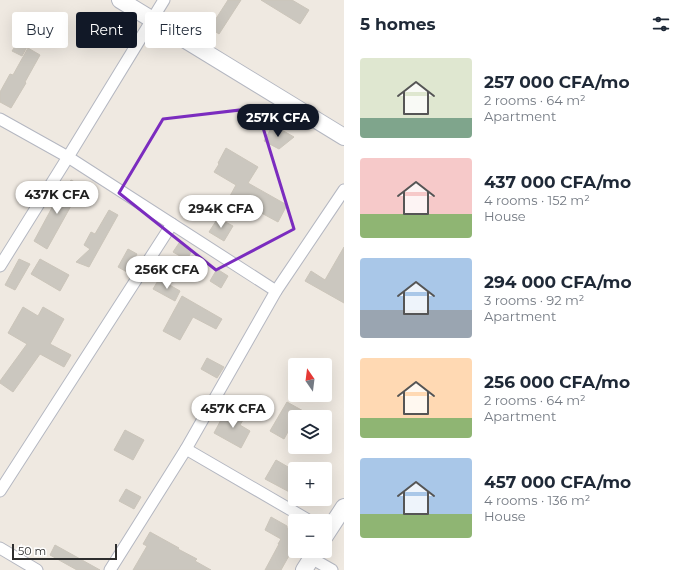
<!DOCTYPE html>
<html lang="en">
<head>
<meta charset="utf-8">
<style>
  :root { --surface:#fff; --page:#f2f2f3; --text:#1f2937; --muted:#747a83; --accent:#111827 }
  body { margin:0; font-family:Montserrat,sans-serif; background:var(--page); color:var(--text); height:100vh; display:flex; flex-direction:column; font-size:15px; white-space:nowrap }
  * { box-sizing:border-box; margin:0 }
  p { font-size:13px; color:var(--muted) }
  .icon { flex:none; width:22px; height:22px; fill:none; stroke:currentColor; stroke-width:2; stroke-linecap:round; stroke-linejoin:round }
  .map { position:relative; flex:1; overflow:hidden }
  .sheet { display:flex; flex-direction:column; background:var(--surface); width:344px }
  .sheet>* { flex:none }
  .banner { position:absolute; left:12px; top:12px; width:272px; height:36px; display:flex; gap:8px }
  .needle { width:26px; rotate:346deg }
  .controls { position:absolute; left:288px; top:358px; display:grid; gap:8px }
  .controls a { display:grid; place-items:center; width:44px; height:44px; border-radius:4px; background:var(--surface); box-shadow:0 4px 16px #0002; font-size:20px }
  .scale { position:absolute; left:12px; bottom:10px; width:105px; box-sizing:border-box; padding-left:4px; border:2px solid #2e2e2e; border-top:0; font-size:11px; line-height:14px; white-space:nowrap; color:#2e2e2e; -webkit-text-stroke:3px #fff; paint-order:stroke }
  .price { position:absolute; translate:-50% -34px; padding:0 9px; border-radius:14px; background:#fff; color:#222; font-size:13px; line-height:26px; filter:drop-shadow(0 1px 2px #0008) }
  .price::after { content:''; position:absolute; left:50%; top:24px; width:12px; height:9px; margin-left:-6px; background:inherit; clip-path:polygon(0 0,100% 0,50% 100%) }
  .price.on { background:var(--accent); color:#fff }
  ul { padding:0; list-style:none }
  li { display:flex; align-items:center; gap:12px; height:100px; padding:0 16px }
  li span { display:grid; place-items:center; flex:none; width:112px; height:80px; border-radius:4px; color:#555 }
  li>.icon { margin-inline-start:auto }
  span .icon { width:48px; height:48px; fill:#fffc; stroke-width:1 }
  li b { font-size:17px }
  h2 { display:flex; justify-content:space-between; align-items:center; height:48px; padding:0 16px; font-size:17px }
  .chip { padding:0 14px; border-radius:4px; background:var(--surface); box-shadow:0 4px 16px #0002; font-size:14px; line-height:36px }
  .chip.on { background:var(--accent); color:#fff }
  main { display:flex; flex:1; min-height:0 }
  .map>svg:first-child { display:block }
</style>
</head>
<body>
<main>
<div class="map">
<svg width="344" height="570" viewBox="0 0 344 570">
  <rect width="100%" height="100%" fill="#efe9e1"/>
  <!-- building -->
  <g fill="#cbc7bf" stroke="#cbc5ba">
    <path d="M228,0H241L219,34L210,28Z"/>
    <path d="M261,0H292L309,10L300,24Z"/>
    <path d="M18,42L27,47L22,56L12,51Z"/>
    <path d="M28,48L40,55L25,82L26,83L11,108L0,102V92L10,74L13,75Z"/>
    <path d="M273,125L294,137L279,149L264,141Z"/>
    <path d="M226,148L258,167L248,183L287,205L278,222L230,196L236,185L214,172L219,164L218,163Z"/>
    <path d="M71,180L82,186L47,249L34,241L54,204L56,205Z"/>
    <path d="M109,210L118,215L89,267L76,262L90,249L84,245L91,232L95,234Z"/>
    <path d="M218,218L233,226L224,241L209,232Z"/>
    <path d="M179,243L192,250L187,260L173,252Z"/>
    <path d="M344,247V303L305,281L311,271L325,280Z"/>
    <path d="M128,249L137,254L127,272L118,267Z"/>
    <path d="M19,259L30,264L15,290L5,285Z"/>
    <path d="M40,259L69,275L60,291L31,274Z"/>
    <path d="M217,269L228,276L221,288L210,281Z"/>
    <path d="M159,279L180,291L175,301L153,289Z"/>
    <path d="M182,296L222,319L216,329L193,317L180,340L163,331Z"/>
    <path d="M23,307L38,316L43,307L64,319L50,344L71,355L64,367L40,354L13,392L0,383V381L27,344L8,333Z"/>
    <path d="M207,358L224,367L217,378L201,369Z"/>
    <path d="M287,402L314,417H295V419L284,439L270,431Z"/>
    <path d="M235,409L246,415L240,425L250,431L241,448L214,433L223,416L230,420Z"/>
    <path d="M125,430L144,440L133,460L114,450Z"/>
    <path d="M276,460L295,471V495L265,479Z"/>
    <path d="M126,489L141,497L134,509L119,501Z"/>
    <path d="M271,517L287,526V528L295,532V545L281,570H265L279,544H278L281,539L265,530Z"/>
    <path d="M150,532L179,548L178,549L197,559L195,561L211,570H133L147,546L143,544Z"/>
    <path d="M55,545L100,570H77L50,555Z"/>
  </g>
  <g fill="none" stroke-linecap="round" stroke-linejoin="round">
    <defs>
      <g id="street">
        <path d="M0,119L68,157L276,291"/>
        <path d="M0,266L68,157L164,0"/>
        <path d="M186,449L310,521"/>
        <path d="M0,491L172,224"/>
        <path d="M0,548L37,570"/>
        <path d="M311,558L332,570"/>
        <path d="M110,570L186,449L276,291L344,190"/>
      </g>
      <g id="secondary">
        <path d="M120,0L344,137"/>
        <path d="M325,536L344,507"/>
        <path d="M304,570L316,551"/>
      </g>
    </defs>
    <!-- street casing -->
    <use href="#street" stroke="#b4b7c1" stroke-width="13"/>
    <!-- secondary casing -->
    <use href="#secondary" stroke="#b4b7c1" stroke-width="18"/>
    <!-- street -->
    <use href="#street" stroke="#fff" stroke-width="11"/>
    <!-- secondary -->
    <use href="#secondary" stroke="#fff" stroke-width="16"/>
  </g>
  <!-- marked area -->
  <path fill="none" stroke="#7b2cbf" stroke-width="3" stroke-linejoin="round" d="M257,108L294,229L216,270L119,193L163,119Z"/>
</svg>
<div class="controls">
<a><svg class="needle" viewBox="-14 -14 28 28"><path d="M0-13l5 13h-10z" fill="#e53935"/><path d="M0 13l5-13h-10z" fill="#747a83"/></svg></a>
<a><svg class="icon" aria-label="layers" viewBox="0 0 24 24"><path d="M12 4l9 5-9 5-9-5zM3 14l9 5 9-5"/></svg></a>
<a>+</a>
<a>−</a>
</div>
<div class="scale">50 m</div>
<b class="price on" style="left:278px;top:138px">257K CFA</b>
<b class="price" style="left:57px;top:215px">437K CFA</b>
<b class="price" style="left:221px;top:229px">294K CFA</b>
<b class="price" style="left:167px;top:290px">256K CFA</b>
<b class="price" style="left:233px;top:429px">457K CFA</b>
<div class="banner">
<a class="chip">Buy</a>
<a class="chip on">Rent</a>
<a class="chip">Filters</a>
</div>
</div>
<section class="sheet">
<h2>5 homes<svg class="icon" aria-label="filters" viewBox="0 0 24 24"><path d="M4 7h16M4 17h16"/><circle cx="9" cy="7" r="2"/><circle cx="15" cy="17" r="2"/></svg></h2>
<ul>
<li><span style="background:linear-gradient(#dfe7d0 75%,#7fa58c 0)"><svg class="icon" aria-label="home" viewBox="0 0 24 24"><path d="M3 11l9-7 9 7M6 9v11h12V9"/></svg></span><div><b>257 000 CFA/mo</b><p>2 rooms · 64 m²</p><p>Apartment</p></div></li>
<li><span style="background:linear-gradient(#f6c9c9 70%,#8fb573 0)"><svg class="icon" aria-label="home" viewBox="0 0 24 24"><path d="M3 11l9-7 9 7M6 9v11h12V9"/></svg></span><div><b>437 000 CFA/mo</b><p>4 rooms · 152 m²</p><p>House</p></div></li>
<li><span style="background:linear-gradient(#a9c7e8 65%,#9aa5b1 0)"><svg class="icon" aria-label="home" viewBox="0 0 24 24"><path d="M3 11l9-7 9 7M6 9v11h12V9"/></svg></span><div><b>294 000 CFA/mo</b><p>3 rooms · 92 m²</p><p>Apartment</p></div></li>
<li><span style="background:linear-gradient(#ffd9b3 75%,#8fb573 0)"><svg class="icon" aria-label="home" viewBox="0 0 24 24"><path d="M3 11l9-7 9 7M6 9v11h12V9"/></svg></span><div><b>256 000 CFA/mo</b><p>2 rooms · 64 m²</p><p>Apartment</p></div></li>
<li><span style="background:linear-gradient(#a9c7e8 70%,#8fb573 0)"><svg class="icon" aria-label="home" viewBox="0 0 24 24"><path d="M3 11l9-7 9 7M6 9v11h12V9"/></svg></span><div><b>457 000 CFA/mo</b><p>4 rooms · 136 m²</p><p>House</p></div></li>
</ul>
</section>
</main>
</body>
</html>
